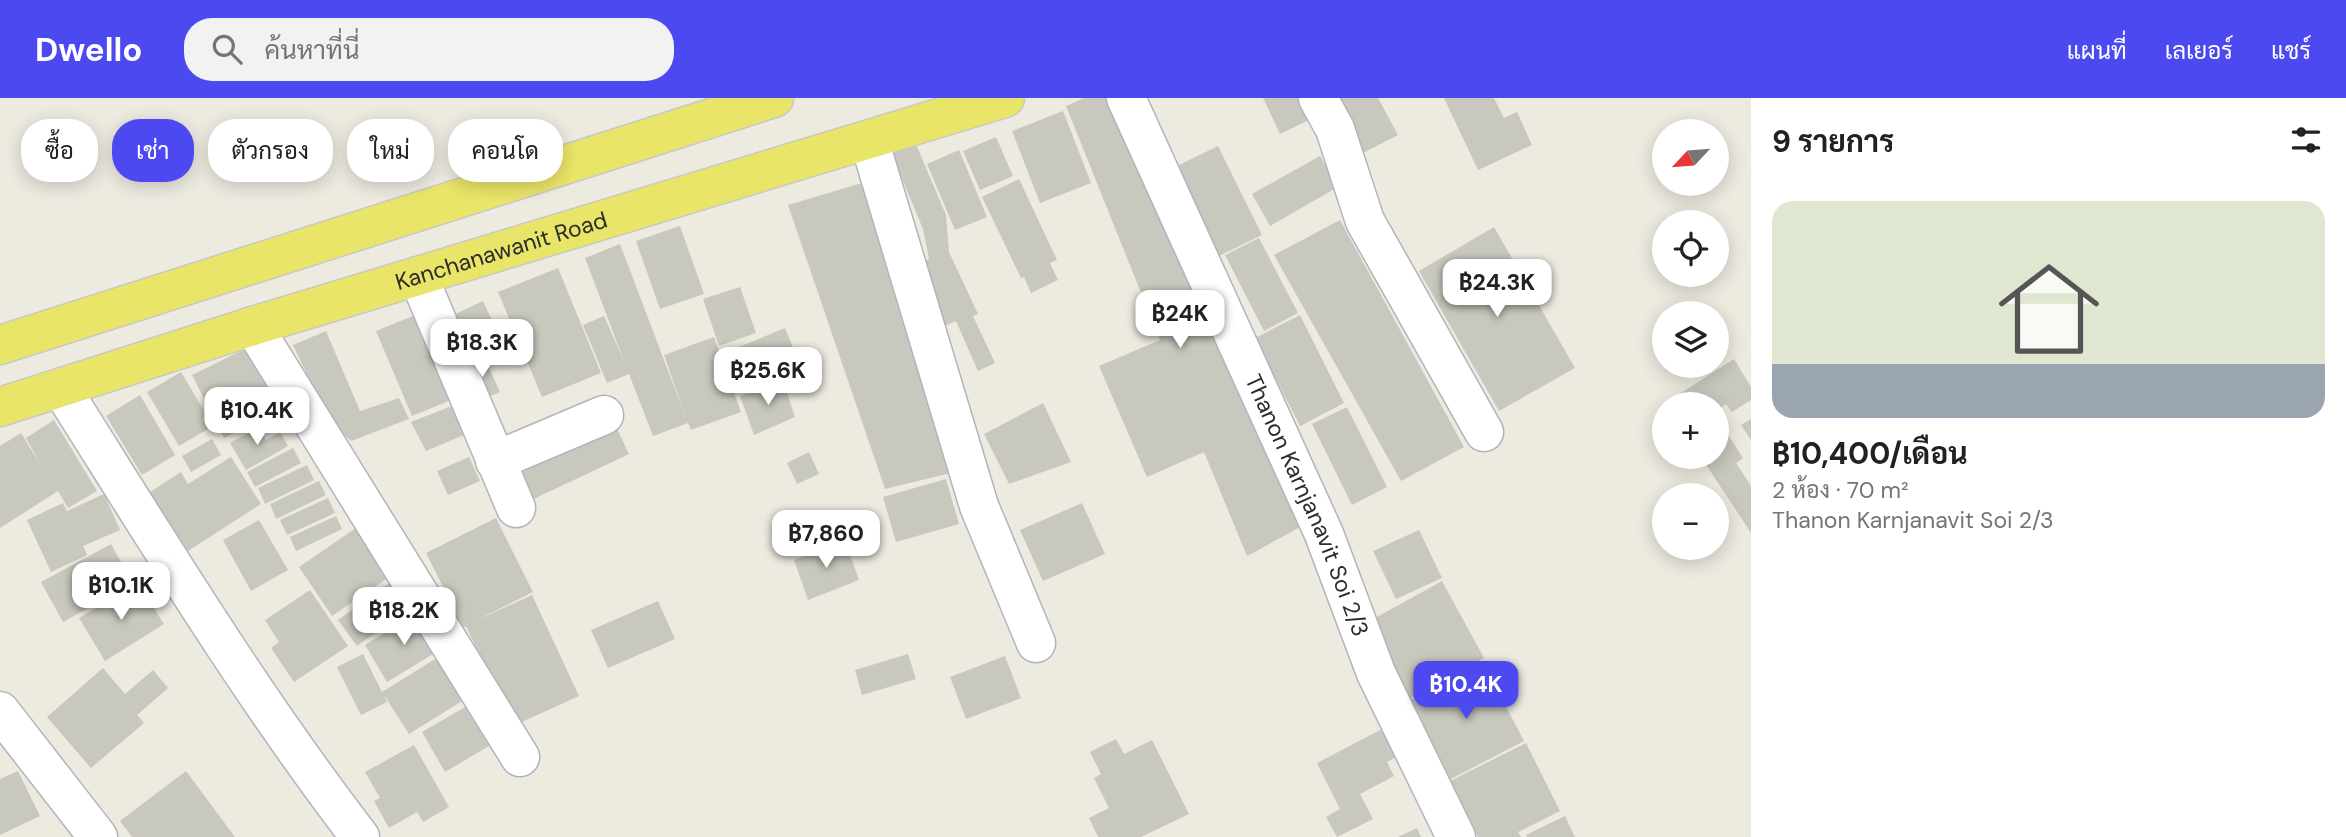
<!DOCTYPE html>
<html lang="th">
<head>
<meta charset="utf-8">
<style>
  :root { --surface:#fff; --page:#f2f2f2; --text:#202124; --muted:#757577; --accent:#4c49f0 }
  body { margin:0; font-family:"DM Sans",Sarabun,sans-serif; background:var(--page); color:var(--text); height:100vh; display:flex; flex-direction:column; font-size:26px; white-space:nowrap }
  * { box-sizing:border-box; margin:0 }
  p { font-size:23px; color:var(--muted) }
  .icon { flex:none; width:38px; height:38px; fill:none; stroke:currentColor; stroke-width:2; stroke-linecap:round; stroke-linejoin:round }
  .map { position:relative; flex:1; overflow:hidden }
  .panel { display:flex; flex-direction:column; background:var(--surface); width:595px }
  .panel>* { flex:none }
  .top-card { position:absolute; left:21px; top:21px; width:665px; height:63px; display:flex; gap:14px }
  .needle { width:46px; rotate:244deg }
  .tools { position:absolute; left:1652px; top:21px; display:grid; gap:14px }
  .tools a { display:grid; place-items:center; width:77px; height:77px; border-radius:50%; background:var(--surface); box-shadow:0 4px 18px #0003; font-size:35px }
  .price { position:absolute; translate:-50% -60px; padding:0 16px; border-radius:14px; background:#fff; color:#222; font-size:23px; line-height:46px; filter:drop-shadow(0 2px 4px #0008) }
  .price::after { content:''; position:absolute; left:50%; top:42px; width:21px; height:16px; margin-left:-10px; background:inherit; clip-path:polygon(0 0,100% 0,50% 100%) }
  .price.current { background:var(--accent); color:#fff }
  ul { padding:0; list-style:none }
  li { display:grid; align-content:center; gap:14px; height:371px; padding:0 21px }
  li span { display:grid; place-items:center; height:217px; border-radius:21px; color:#555 }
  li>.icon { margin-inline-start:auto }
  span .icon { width:126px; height:126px; fill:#fffc; stroke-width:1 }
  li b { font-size:30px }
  h2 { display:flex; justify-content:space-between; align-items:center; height:84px; padding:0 21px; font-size:30px }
  .chip { padding:0 24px; border-radius:28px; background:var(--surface); box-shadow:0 4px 18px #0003; font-size:24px; line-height:63px }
  .chip.current { background:var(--accent); color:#fff }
  header { display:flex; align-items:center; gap:42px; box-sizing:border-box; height:98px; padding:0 35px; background:var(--accent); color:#fff }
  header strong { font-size:33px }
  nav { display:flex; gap:38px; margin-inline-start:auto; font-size:24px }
  .search { width:490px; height:63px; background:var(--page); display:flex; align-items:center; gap:18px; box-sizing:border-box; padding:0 24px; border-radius:28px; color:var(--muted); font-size:26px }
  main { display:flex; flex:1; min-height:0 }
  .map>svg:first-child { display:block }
</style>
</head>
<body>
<header>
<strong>Dwello</strong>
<div class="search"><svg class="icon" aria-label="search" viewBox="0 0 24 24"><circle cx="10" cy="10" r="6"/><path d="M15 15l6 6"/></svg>ค้นหาที่นี่</div>
<nav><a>แผนที่</a><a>เลเยอร์</a><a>แชร์</a></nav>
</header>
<main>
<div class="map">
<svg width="1751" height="739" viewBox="0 0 1751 739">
  <rect width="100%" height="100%" fill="#edeae0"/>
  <!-- building -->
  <g fill="#c9c8be">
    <path d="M1084,0H1113L1306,426L1247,458L1204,354L1147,379L1099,268L1160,242L1066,8Z"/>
    <path d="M1263,0H1305L1315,19L1280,36Z"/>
    <path d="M1333,0H1378L1398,37L1363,55Z"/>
    <path d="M1444,0H1494L1504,20L1517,14L1532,47L1478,72Z"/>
    <path d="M1063,13L1091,85L1040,105L1012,33Z"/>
    <path d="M996,39L1013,78L980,92L963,53Z"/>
    <path d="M915,44L946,117L949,154L978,216L973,218L995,265L978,273L956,223L938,231L920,166L929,161L923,131L891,54Z"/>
    <path d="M1218,48L1262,137L1217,159L1173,70Z"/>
    <path d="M959,52L987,119L955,132L927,66Z"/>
    <path d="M1320,58L1338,89L1270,128L1252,96Z"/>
    <path d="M1019,81L1057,162L1050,165L1058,182L1031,195L1024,179L1021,180L982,99Z"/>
    <path d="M872,82L963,372L885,391L788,107Z"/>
    <path d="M1340,122L1464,349L1401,383L1274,157Z"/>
    <path d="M680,128L704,196L660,211L636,143Z"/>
    <path d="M1494,129L1575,270L1499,313L1419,173Z"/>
    <path d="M1259,140L1298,215L1264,233L1225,157Z"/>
    <path d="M620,146L686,320L664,257L714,239L741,314L691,332L688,325L653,338L629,276L607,285L583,227L604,218L624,263L585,160Z"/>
    <path d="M558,170L601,275L542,299L498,194Z"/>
    <path d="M740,189L756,235L719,248L703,201Z"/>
    <path d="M483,203L501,242L463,260L445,221Z"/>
    <path d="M420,215L456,300L412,318L376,233Z"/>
    <path d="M1300,217L1344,305L1300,328L1255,240Z"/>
    <path d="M785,230L800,267L744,289L729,253Z"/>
    <path d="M326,233L360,313L399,300L409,321L351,343L328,321L293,247Z"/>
    <path d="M253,247L285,309L224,340L192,277Z"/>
    <path d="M484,259L500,294L479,303L463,269Z"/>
    <path d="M1734,261L1751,289V302L1732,314L1726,306L1717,312V306H1673L1670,302Z"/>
    <path d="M181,274L213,328L179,348L147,294Z"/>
    <path d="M783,283L795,319L754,337L740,298Z"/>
    <path d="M140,297L175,357L142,377L106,318Z"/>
    <path d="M1043,305L1071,364L1009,386L984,336Z"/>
    <path d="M452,308L466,336L426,353L411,324Z"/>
    <path d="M1347,309L1387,389L1352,407L1312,326Z"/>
    <path d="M612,320L629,356L523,406L506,370Z"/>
    <path d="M1751,321V342L1741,327Z"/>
    <path d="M54,322L97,393L68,410L58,393L0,430V348L21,335L42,369L26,340Z"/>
    <path d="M1721,326L1743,360L1736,365L1751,388V435L1701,359H1717V329Z"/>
    <path d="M259,329L266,342L280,334L288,348L246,372L230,345Z"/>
    <path d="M212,341L221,357L191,374L182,358Z"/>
    <path d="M293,350L301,365L255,389L247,374Z"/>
    <path d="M809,354L819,376L797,386L787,365Z"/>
    <path d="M231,359L261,406L188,453L150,394L181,374L188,386Z"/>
    <path d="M469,359L480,383L448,397L437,373Z"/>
    <path d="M307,367L314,382L265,406L258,390Z"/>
    <path d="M946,381L959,426L896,444L883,399Z"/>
    <path d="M319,383L326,397L276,421L270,406Z"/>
    <path d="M104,396L120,432L83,448L87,457L51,474L27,422L63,405L67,413Z"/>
    <path d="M328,400L335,415L287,437L280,422Z"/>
    <path d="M1082,405L1105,456L1043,483L1020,432Z"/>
    <path d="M336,418L342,431L296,453L290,439Z"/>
    <path d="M496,420L533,494L475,523L532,497L579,598L513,628L466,528L454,534L445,514L454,510L426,455Z"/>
    <path d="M259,422L288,472L251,493L223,442Z"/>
    <path d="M356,430L389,479L332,518L299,469Z"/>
    <path d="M1419,432L1442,480L1396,501L1373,453Z"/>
    <path d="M845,443L859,482L808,502L794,462Z"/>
    <path d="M111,446L133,485L63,524L41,484Z"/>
    <path d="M392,483L411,509L357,548L338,522Z"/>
    <path d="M1442,483L1484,560L1411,600L1368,524Z"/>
    <path d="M138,485L164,526L105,563L79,520Z"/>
    <path d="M310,492L348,548L294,584L271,550L279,544L265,522Z"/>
    <path d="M658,503L675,541L608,570L591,532Z"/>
    <path d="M420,513L443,550L387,584L365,547Z"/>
    <path d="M363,556L382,594L440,558L467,600L409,636L384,597L387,604L361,617L337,569Z"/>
    <path d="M908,556L916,581L862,597L855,572Z"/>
    <path d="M1005,558L1021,600L966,621L950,579Z"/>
    <path d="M1483,564L1524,643L1449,682L1408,603Z"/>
    <path d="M103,570L125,596L153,572L168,590L137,617L144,625L91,670L47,619Z"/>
    <path d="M465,609L489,648L445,674L422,634Z"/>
    <path d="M1382,631L1396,659L1387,664L1394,678L1360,696L1373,721L1337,739L1326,719L1340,711L1317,665Z"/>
    <path d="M1116,641L1124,656L1152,642L1189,716L1141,739H1098L1089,720L1109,710L1094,680L1101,676L1090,654Z"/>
    <path d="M1526,645L1560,713L1518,734L1521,739H1478L1450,683Z"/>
    <path d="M414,647L449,709L423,724L417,714L389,730L374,703L380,700L365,674Z"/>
    <path d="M18,673L40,718L0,737V681Z"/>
    <path d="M186,673L235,739H132L120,723Z"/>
    <path d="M1565,718L1575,739H1527L1526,737Z"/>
    <path d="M1417,730L1421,739H1398Z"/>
  </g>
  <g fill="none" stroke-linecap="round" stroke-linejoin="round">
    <defs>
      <g id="minor">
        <path id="s1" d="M1126,0L1324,436L1376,575L1456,739"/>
        <path d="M1318,0L1335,31L1365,123L1484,334"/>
        <path d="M869,42L979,408L1036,545"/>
        <path d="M418,178L516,410"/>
        <path d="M253,228L520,659"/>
        <path d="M61,290C157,442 250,596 360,739"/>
        <path d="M495,363L604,317"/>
        <path d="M0,613L98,739"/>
      </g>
      <g id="major">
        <path d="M0,247L774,0"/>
        <path id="s2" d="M0,309L253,228L1005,0"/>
      </g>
    </defs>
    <!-- minor casing -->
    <use href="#minor" stroke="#b3b3bf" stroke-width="41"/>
    <!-- major casing -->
    <use href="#major" stroke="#c8c8c8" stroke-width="41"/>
    <!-- minor -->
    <use href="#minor" stroke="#fff" stroke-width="38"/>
    <!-- major -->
    <use href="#major" stroke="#e9e568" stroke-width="38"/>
  </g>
  <g text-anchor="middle" stroke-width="7" stroke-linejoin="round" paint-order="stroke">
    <!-- street labels -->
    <g font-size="23" fill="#2c2c2c" stroke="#fff">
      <text dy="8" stroke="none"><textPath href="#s2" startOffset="525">Kanchanawanit Road</textPath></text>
      <text dy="8" stroke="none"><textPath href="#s1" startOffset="446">Thanon Karnjanavit Soi 2/3</textPath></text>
    </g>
  </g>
</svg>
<div class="tools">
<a><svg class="needle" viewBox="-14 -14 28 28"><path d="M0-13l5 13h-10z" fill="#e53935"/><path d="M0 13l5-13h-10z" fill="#757577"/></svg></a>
<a><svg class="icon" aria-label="locate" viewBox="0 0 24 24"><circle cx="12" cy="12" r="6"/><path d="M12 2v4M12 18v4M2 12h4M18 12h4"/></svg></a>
<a><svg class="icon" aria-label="layers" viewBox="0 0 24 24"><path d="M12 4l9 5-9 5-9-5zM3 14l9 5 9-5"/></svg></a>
<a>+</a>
<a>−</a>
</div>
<b class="price" style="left:1497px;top:221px">฿24.3K</b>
<b class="price" style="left:1180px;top:252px">฿24K</b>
<b class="price" style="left:482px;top:281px">฿18.3K</b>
<b class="price" style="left:768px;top:309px">฿25.6K</b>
<b class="price" style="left:257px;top:349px">฿10.4K</b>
<b class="price" style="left:826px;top:472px">฿7,860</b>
<b class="price" style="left:121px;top:524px">฿10.1K</b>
<b class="price" style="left:404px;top:549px">฿18.2K</b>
<b class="price current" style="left:1466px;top:623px">฿10.4K</b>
<div class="top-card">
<a class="chip">ซื้อ</a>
<a class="chip current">เช่า</a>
<a class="chip">ตัวกรอง</a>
<a class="chip">ใหม่</a>
<a class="chip">คอนโด</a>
</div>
</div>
<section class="panel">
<h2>9 รายการ<svg class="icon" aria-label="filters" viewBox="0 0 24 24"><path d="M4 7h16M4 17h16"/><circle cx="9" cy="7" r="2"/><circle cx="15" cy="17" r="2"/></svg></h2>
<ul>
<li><span style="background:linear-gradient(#dfe7d0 75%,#9aa5b1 0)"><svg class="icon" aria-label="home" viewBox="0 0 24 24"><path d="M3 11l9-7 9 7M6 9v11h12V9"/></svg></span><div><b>฿10,400/เดือน</b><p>2 ห้อง · 70 m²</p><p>Thanon Karnjanavit Soi 2/3</p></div></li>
</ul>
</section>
</main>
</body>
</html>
